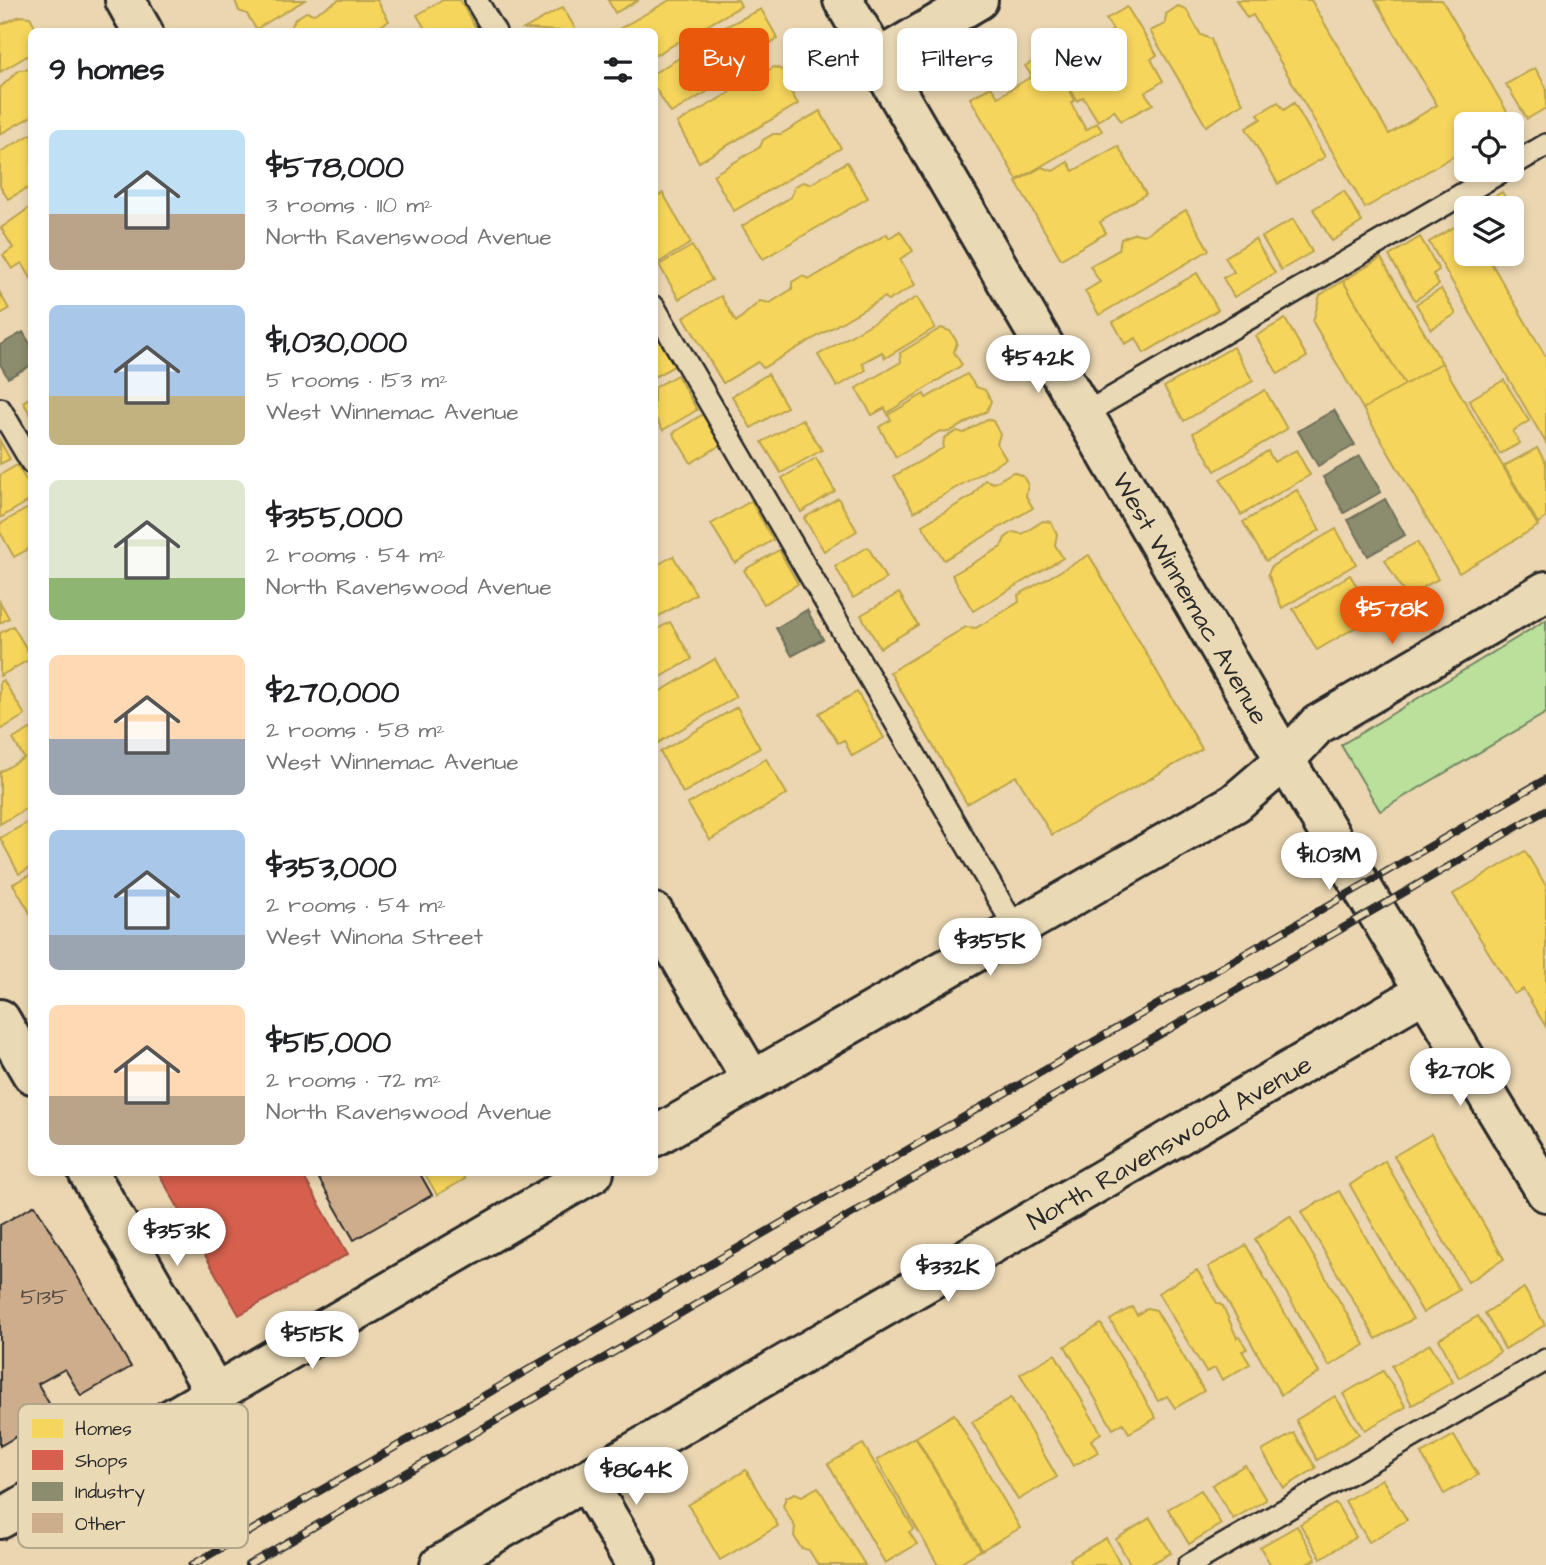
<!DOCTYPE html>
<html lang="en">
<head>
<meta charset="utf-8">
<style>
  :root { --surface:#fff; --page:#f2f2f2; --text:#202124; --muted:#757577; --accent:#ea580c }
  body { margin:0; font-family:"Architects Daughter",sans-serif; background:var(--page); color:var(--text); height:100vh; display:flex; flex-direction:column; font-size:26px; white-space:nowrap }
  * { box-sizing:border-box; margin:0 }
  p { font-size:23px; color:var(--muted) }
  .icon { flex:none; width:38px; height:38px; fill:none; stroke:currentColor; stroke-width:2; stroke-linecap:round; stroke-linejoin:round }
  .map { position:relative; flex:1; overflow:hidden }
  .panel { position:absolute; left:28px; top:28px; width:630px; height:1148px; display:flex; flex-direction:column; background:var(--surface); border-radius:10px; box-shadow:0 4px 10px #0003 }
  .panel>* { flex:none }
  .top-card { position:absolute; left:679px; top:28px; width:665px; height:63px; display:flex; gap:14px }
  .fabs { position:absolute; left:1454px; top:112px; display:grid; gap:14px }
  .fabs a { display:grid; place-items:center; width:70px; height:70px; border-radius:10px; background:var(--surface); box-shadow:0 4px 10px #0003; font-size:35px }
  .price { position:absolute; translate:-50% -60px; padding:0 16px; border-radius:24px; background:#fff; color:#222; font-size:23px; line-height:46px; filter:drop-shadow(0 2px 4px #0008) }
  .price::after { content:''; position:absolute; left:50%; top:42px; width:21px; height:16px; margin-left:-10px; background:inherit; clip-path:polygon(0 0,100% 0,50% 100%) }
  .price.current { background:var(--accent); color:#fff }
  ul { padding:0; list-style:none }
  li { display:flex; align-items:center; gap:21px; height:175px; padding:0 21px }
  li span { display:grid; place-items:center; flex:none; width:196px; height:140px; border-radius:10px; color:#555 }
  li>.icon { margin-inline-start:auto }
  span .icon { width:84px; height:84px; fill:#fffc; stroke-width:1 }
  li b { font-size:30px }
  h2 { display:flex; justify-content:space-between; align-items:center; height:84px; padding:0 21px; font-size:30px }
  .chip { padding:0 24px; border-radius:10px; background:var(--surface); box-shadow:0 4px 10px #0003; font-size:24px; line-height:63px }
  .chip.current { background:var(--accent); color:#fff }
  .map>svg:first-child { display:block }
</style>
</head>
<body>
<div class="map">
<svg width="1546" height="1565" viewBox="0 0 1546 1565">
  <rect width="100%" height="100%" fill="#ebd6b1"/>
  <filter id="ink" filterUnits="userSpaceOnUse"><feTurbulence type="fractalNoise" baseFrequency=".0143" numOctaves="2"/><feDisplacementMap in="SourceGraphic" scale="14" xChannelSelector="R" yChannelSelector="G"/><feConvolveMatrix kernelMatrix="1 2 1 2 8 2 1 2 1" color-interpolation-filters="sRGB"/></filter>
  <g filter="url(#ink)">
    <!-- green -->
    <path fill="#bae09b" stroke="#728663" stroke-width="2" d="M1546,620V713L1380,811L1341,745Z"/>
    <!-- homes -->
    <g fill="#f6d55c" stroke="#b9a24d" stroke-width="2">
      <path d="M235,0H305L256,29L247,14L239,11Z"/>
      <path d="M339,0H377L389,21L370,32H283L292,26L295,19L306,12L314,14Z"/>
      <path d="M443,0H460L478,32H427L417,15Z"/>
      <path d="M608,0H639L615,13Z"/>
      <path d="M670,0H738L741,6L654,56V32L619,29Z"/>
      <path d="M1236,0H1311L1389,134L1437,105L1375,0H1442L1513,122L1466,124V149L1365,208L1253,15L1247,18Z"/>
      <path d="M1178,6L1186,9L1201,35L1211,39L1218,60L1243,103L1206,126L1150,31L1165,24L1166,14Z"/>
      <path d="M563,7L577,32L524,29Z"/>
      <path d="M1127,7L1157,55L1151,59L1163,81L1145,93L1153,104L1121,121L1114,110L1098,121L1083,97L1077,101L1050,52L1070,40L1077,52L1113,30L1106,19Z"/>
      <path d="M761,9L778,39L763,47L768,56L671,113L654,86V73L701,45L705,37Z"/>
      <path d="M20,16L30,17L35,26L32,32V53L0,72V25Z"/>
      <path d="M1048,53L1075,100L1071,103L1086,130L1097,123L1102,131L1017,180L970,98L991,87L998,97L1032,76L1025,66Z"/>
      <path d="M774,67L785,71L791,81L789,89L798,104L699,162L677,123L729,93L734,82L745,75L755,78Z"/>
      <path d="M1535,68L1546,87V108L1527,119L1506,84Z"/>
      <path d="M32,69V116L0,134V88L19,70Z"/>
      <path d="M1278,102L1284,110L1294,103L1325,157L1278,184L1246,128L1261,119L1258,114Z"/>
      <path d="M820,111L841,148L734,211L713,175L760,147L763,140L773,134H781Z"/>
      <path d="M32,134V186L8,199L0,186V152Z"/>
      <path d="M1118,146L1146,194L1100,222L1106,233L1061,259L1016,182L1042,167L1053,171L1068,162L1073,171Z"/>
      <path d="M847,162L868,198L763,259L742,226L791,197L795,186L803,182L811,184Z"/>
      <path d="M1344,191L1362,222L1332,241L1313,209Z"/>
      <path d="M1502,192L1511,208H1473Z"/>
      <path d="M663,193L691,243L658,263L654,256V198Z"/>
      <path d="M32,206V280L22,263L12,269L3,255L13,248L1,228Z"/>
      <path d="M1512,209L1521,226L1512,231Z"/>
      <path d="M1186,210L1209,250L1099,315L1085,291L1100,282L1090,266L1119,250L1121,239L1135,233L1144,235Z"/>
      <path d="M1293,219L1312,252L1281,270L1262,237Z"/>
      <path d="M1466,220V254H1486L1546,357V443L1429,242Z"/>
      <path d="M900,231L913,251L900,259L915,285L888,301L885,297L763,368L758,362L723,383L684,317L721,296L736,322L760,301L770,303L792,289V282L802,276L810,279L887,234L889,238Z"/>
      <path d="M1420,237L1439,270L1433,274L1439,285L1415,300L1389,256Z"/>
      <path d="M1255,239L1275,273L1234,297L1223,278L1234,272L1225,257Z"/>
      <path d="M692,246L712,280L679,299L659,265Z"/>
      <path d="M1381,258L1442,363L1405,385L1343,281Z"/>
      <path d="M1197,273L1218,310L1144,353L1136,338L1125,344L1113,322Z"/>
      <path d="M1343,281L1405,385L1363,409L1313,322L1320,295Z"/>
      <path d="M1441,289L1456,314L1431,329L1416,304Z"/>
      <path d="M0,293L9,309L0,314Z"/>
      <path d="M917,297L935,328L885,358L882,352L862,363L866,370L837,387L818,355Z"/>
      <path d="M1285,319L1307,357L1278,374L1256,336Z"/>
      <path d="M941,328L950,331L957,342L954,352L962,365L887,413L885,408L872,415L856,388L901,362L900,353Z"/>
      <path d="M658,334L676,365L654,377V336Z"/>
      <path d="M1233,347L1253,381L1184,421L1164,387Z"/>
      <path d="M1442,363L1538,526L1459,573L1363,409Z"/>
      <path d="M768,374L787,407L751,428L732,396Z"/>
      <path d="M967,374L976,387L985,390L991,401L987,411L949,432L940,431L896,457L879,427L891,420L888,415L924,394L926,398Z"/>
      <path d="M677,375L697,410L663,430L654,416V388Z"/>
      <path d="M1504,380L1529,421L1513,431L1520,443L1500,454L1469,400Z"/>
      <path d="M1265,390L1287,429L1215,471L1193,433Z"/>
      <path d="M32,396V417L23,402Z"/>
      <path d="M703,414L721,445L691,463L673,433Z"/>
      <path d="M802,419L822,450L781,473L762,442Z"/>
      <path d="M987,419L993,421L1000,434L997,444L1006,459L914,512L894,476L943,448L944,438L957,431L964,433Z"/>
      <path d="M0,441L10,459L0,464Z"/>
      <path d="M1537,448L1546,463V518L1538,523L1504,466Z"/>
      <path d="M1296,450L1310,475L1241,515L1220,479L1268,451L1274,462Z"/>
      <path d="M816,458L835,491L801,512L782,478Z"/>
      <path d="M17,465L32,490V499L0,518V475Z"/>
      <path d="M1013,472L1023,476L1028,485L1026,496L1033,508L944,560L922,525L972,496L985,480L994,483Z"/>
      <path d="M1297,490L1320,530L1266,561L1243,522Z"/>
      <path d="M838,498L857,531L824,551L804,518Z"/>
      <path d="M751,501L773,540L735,563L711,524Z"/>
      <path d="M32,506V547L14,557L0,532V524Z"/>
      <path d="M1043,521L1051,522L1057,534L1055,545L1063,558L973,611L952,575L1001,547L1005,538L1013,532L1022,534Z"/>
      <path d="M1336,529L1356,564L1282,608L1268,574L1272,566Z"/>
      <path d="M1417,542L1438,579L1406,597L1385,560Z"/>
      <path d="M868,547L886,579L853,598L835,566Z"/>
      <path d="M779,550L798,584L764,604L744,570Z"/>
      <path d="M1089,555L1202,749L1052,835L1016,776L967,804L890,672L966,627L976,628L1019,602L1018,595Z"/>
      <path d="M673,556L696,594L654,619V567Z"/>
      <path d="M1350,575L1375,616L1317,650L1293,609Z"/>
      <path d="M899,593L918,625L880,648L861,615Z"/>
      <path d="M0,602L9,618L0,623Z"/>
      <path d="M670,622L692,659L654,681V631Z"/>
      <path d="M13,626L32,658L0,676V633Z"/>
      <path d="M715,659L736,697L656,744L654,695Z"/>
      <path d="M3,680L25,715L0,730V682Z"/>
      <path d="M857,692L884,738L852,756L844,740L838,743L819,713Z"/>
      <path d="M737,707L760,748L683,793L660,752Z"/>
      <path d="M32,728V805L0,824V772L24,758L13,739Z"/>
      <path d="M766,759L787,794L710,840L688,804Z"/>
      <path d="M32,820V867L19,874L0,838Z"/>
      <path d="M1525,851L1546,886V1027L1523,989L1514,994L1453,894Z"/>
      <path d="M32,874V916L13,884Z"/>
      <path d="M1431,1134L1504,1259L1468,1282L1394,1156Z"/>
      <path d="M1385,1161L1459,1290L1423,1313L1350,1185Z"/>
      <path d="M424,1172H460L465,1179L437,1195Z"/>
      <path d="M1339,1191L1413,1319L1376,1339L1301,1212Z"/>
      <path d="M1290,1216L1365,1345L1329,1366L1255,1239Z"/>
      <path d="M1246,1245L1319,1373L1281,1395L1208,1267Z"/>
      <path d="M1197,1270L1217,1303L1223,1306L1237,1338L1240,1337L1247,1349L1242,1351L1250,1364L1222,1380L1215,1368L1206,1372L1158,1293Z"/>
      <path d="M1524,1288L1545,1325L1505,1349L1485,1313Z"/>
      <path d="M1132,1307L1137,1315L1147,1308L1156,1310L1204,1391L1175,1408L1167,1396L1158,1401L1110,1320Z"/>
      <path d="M1478,1316L1500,1352L1459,1378L1439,1339Z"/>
      <path d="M1101,1324L1156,1418L1129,1433L1123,1423L1113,1429L1065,1346Z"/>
      <path d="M1430,1344L1453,1382L1412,1405L1392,1366Z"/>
      <path d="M1055,1354L1101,1433L1091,1440L1098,1452L1073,1466L1020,1374Z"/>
      <path d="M1383,1371L1406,1407L1365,1430L1343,1394Z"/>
      <path d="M1335,1396L1359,1434L1317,1460L1296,1420Z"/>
      <path d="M1011,1398L1057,1477L1018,1500L972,1422Z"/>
      <path d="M954,1414L1020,1528L982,1550L916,1437Z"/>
      <path d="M1294,1433L1316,1468L1284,1488L1262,1451Z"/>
      <path d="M1454,1435L1478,1475L1444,1494L1421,1454Z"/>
      <path d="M915,1437L981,1550L956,1565H938L877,1460Z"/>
      <path d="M863,1444L914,1529L909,1532L917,1544L885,1563L828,1464Z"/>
      <path d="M1245,1465L1266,1500L1233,1519L1212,1485Z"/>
      <path d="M746,1470L778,1526L720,1560L688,1505Z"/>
      <path d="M1382,1479L1407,1520L1369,1542L1345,1501Z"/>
      <path d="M818,1487L865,1565H818L809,1550L801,1548L794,1536L795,1527L783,1506L786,1497L795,1493L802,1496Z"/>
      <path d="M1201,1490L1221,1524L1189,1544L1168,1509Z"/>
      <path d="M1336,1503L1356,1537L1321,1558L1300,1524Z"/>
      <path d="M1150,1518L1171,1553L1149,1565H1131L1116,1539Z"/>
      <path d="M1297,1526L1316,1559L1305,1565H1271L1260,1547Z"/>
      <path d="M1106,1538L1121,1565H1073L1070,1559Z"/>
    </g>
    <!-- shops -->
    <path fill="#d6604d" stroke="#a35043" stroke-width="2" d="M158,1172H301L348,1254L239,1315Z"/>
    <!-- industry -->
    <g fill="#8c8c6e" stroke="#6f6f5a" stroke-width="2">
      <path d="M23,332L32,347V365L8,378L0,364V345Z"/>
      <path d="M1334,410L1355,445L1318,466L1298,431Z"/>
      <path d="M1360,456L1381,492L1344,513L1323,477Z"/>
      <path d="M1385,499L1405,535L1368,556L1348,520Z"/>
      <path d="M807,610L823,639L792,656L776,628Z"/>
    </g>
    <!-- building -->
    <g fill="#cdad8c" stroke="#2b2b2b" stroke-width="2">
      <path d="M315,1172H419L432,1195L354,1240Z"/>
      <path d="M35,1205L131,1367L81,1396L65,1369L38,1384L55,1414L0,1446V1225Z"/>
    </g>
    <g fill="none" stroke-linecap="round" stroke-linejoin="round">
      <defs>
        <g id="lane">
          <path d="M476,0L495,32"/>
          <path d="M1512,165L1546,145"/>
          <path d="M654,307L1016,929"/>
          <path d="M0,409L32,463"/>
          <path d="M1084,414L1504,170"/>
          <path d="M1189,1565L1546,1360"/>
        </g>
        <g id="street">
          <path d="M125,0L143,32"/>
          <path d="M843,0L1285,760L1546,1192"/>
          <path d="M878,59L978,0"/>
          <path d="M654,913L752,1080"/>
          <path d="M0,1019L32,1074"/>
          <path d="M88,1172L215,1393"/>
          <path d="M586,1480L636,1565"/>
          <path d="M440,1565L1425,992"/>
        </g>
        <g id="secondary">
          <path d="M654,1137L1235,803L1285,760L1317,725L1546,591"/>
          <path d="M0,1519L594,1172"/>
        </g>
      </defs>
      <!-- lane casing -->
      <use href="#lane" stroke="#2b2b2b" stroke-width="26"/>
      <!-- street casing -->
      <use href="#street" stroke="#2b2b2b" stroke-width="44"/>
      <!-- secondary casing -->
      <use href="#secondary" stroke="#2b2b2b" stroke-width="44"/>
      <!-- lane -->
      <use href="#lane" stroke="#ead9b5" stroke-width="21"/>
      <!-- street -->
      <use href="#street" stroke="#ead9b5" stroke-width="38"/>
      <!-- secondary -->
      <use href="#secondary" stroke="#ead9b5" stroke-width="38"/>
      <defs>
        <g id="rail">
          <path d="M192,1565L1546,779"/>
          <path d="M248,1565L1546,810"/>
        </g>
      </defs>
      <!-- rail casing -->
      <use href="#rail" stroke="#2b2b2b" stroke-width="8"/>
      <!-- rail -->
      <use href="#rail" stroke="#ead9b5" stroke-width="5" stroke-dasharray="16" stroke-linecap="butt"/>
    </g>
  </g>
  <g text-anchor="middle" stroke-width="7" stroke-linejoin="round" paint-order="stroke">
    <!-- number labels -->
    <g font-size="23" fill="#544c43">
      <text x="44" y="1304">5135</text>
    </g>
    <!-- street labels -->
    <g font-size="26" fill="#2b2b2b" stroke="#ead9b5">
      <text transform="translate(1191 598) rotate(60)" y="9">West Winnemac Avenue</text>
      <text transform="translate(1169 1142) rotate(-30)" y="9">North Ravenswood Avenue</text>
    </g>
  </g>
  <!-- legend -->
  <rect x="18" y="1404" width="230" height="144" rx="10" fill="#ead9b5" stroke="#b1a58c" stroke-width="2"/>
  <rect x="32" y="1419" width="31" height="19" fill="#f6d55c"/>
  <rect x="32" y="1450" width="31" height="20" fill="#d6604d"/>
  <rect x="32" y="1482" width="31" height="19" fill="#8c8c6e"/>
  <rect x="32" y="1513" width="31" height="20" fill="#cdad8c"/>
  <g font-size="19" fill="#2b2b2b">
    <text x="75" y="1435">Homes</text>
    <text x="75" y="1467">Shops</text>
    <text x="75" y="1498">Industry</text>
    <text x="75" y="1530">Other</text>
  </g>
</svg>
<div class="fabs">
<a><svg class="icon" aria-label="locate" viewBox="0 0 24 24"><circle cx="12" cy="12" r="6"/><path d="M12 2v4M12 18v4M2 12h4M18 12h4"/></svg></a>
<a><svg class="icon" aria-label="layers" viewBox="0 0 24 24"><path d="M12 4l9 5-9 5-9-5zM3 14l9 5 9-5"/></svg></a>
</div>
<b class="price" style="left:1038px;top:395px">$542K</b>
<b class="price current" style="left:1392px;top:646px">$578K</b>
<b class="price" style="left:1329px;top:892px">$1.03M</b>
<b class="price" style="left:990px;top:978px">$355K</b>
<b class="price" style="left:1460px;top:1108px">$270K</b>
<b class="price" style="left:177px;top:1268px">$353K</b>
<b class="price" style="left:948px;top:1304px">$332K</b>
<b class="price" style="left:312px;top:1371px">$515K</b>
<b class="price" style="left:636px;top:1507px">$864K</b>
<div class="top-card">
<a class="chip current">Buy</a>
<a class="chip">Rent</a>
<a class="chip">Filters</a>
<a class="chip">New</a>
</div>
<section class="panel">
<h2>9 homes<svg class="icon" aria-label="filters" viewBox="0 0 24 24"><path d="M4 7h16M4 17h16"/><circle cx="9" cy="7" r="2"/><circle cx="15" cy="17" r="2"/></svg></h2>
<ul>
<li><span style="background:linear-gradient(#bfe0f5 60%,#b9a48a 0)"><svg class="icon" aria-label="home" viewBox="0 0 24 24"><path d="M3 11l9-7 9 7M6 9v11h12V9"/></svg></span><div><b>$578,000</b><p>3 rooms · 110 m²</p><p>North Ravenswood Avenue</p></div></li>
<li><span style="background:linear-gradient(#a9c7e8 65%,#c2b280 0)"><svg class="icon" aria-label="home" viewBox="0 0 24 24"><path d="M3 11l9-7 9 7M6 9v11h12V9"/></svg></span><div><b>$1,030,000</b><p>5 rooms · 153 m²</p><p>West Winnemac Avenue</p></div></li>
<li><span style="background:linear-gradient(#dfe7d0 70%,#8fb573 0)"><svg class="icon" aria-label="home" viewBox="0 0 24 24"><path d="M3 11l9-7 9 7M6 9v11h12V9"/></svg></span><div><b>$355,000</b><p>2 rooms · 54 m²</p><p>North Ravenswood Avenue</p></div></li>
<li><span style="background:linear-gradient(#ffd9b3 60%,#9aa5b1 0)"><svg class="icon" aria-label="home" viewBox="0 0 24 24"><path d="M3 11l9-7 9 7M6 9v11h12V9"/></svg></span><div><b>$270,000</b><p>2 rooms · 58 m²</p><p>West Winnemac Avenue</p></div></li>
<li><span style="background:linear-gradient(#a9c7e8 75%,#9aa5b1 0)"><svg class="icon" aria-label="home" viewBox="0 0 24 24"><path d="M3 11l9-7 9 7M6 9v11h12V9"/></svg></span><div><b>$353,000</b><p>2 rooms · 54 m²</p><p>West Winona Street</p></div></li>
<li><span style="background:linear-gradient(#ffd9b3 65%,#b9a48a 0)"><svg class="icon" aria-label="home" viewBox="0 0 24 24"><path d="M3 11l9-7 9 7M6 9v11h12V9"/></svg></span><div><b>$515,000</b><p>2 rooms · 72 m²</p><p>North Ravenswood Avenue</p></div></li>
</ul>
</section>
</div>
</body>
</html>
